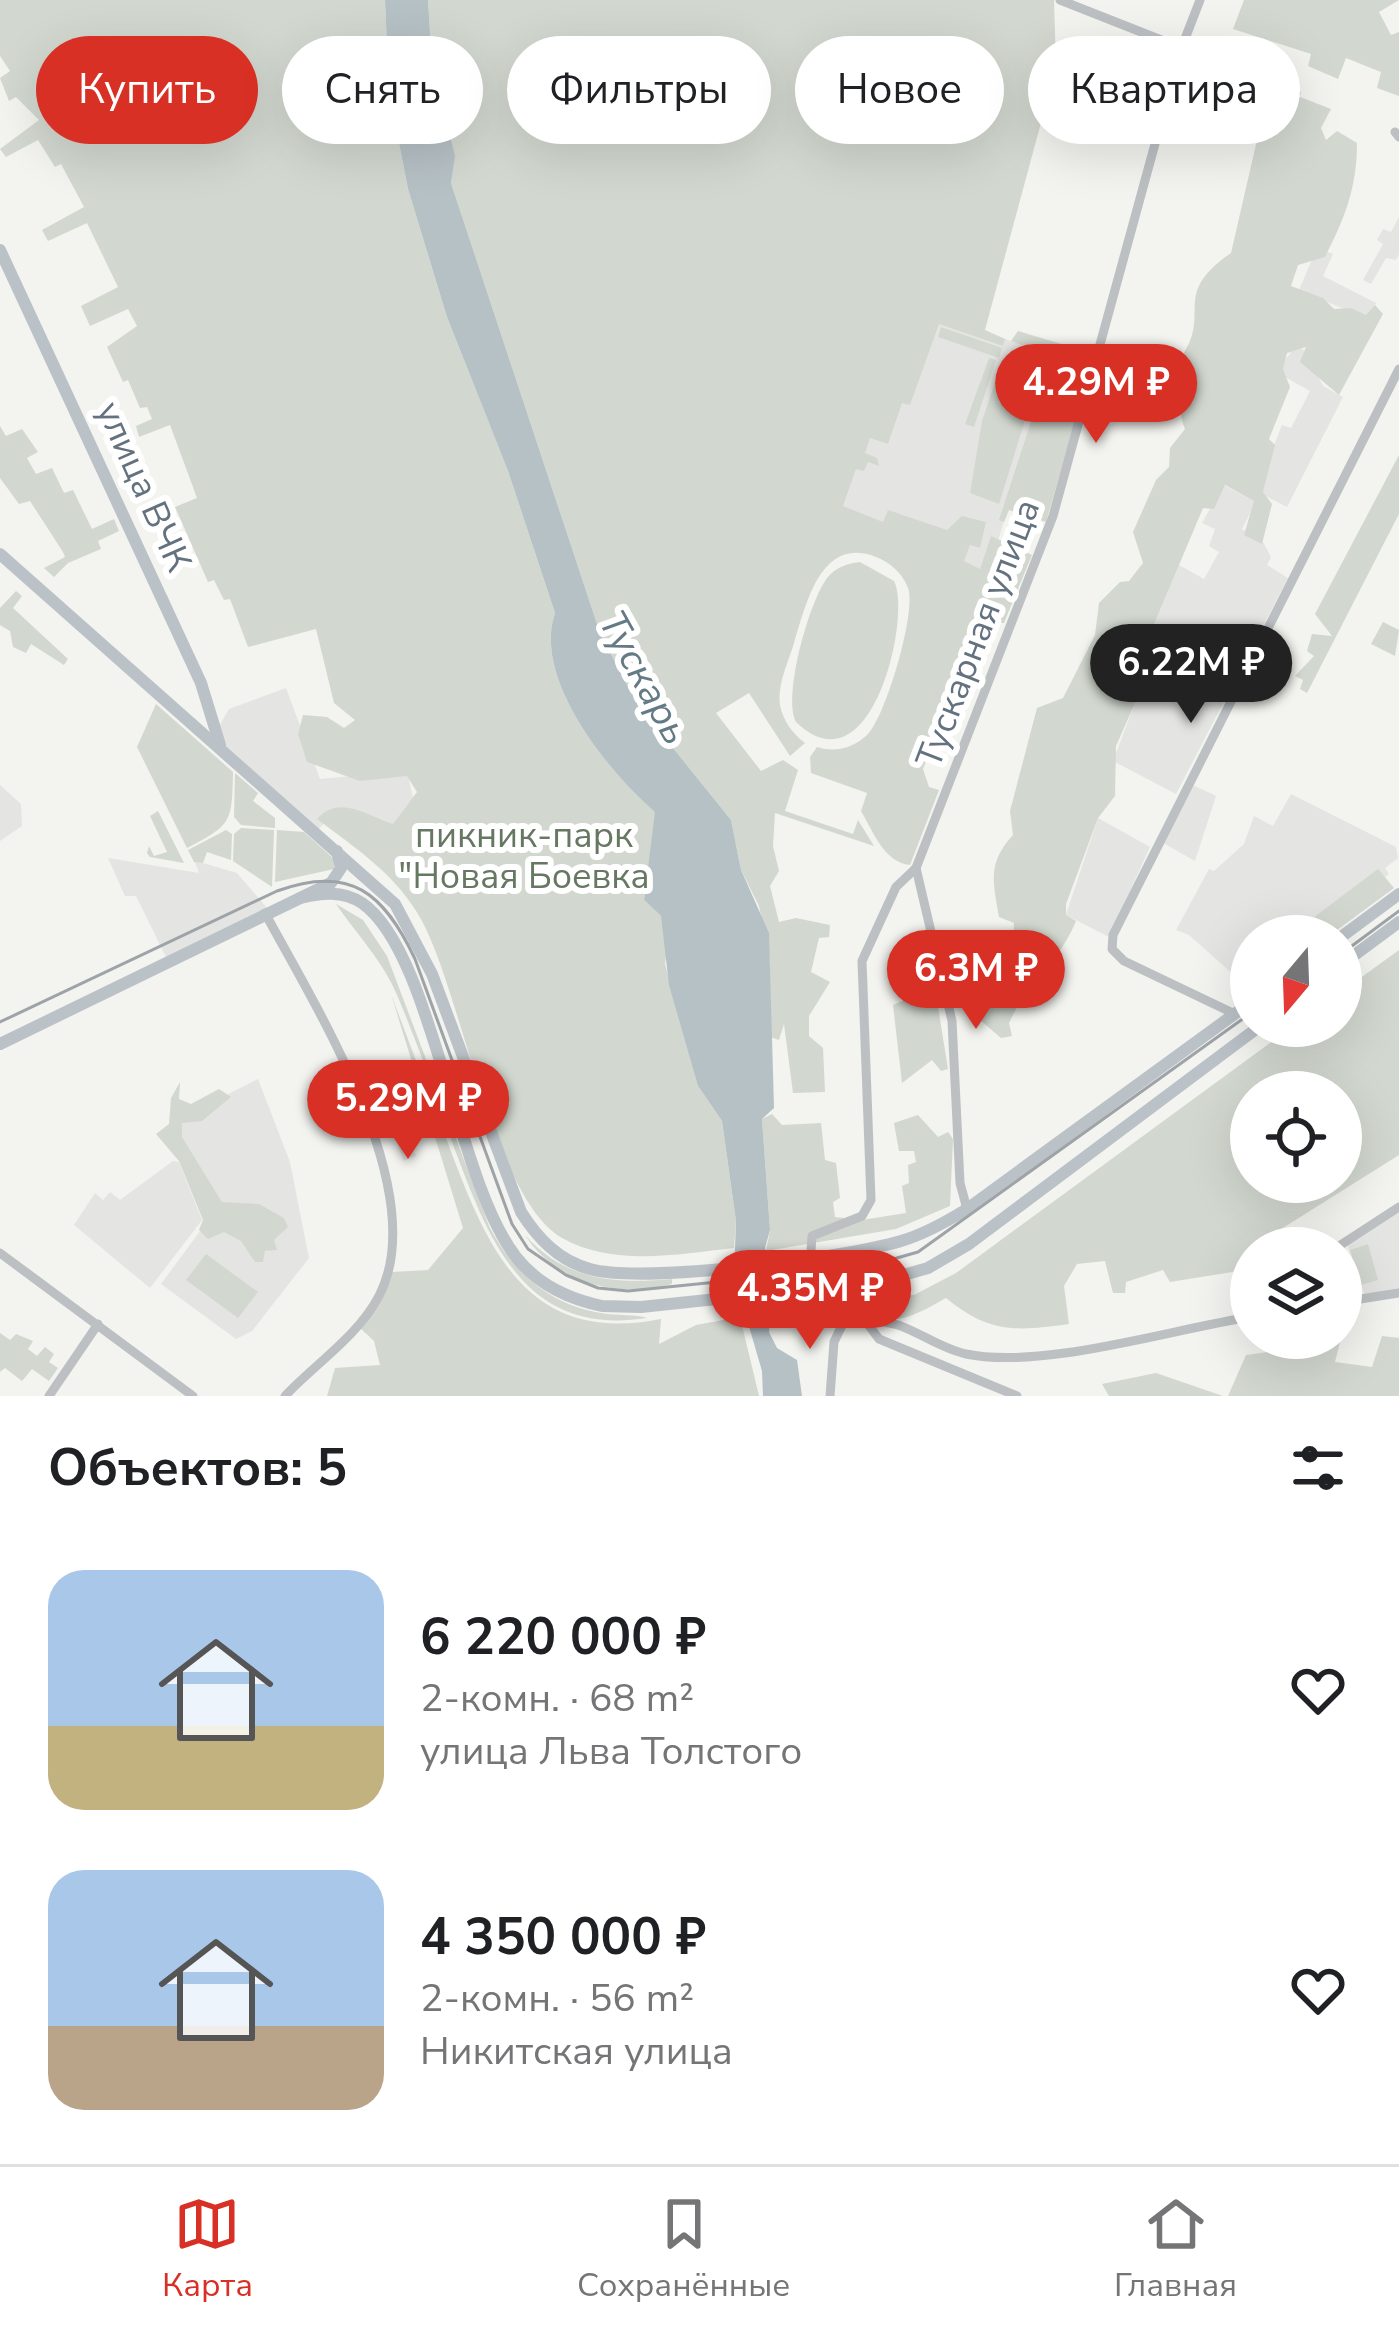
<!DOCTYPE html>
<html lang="ru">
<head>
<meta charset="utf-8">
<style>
  :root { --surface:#fff; --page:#f6f6f6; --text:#202124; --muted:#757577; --line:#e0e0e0; --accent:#d93025 }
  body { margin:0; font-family:"Nunito Sans",sans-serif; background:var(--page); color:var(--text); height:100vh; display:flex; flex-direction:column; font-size:45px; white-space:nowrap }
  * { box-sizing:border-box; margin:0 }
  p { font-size:39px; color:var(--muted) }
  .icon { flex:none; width:66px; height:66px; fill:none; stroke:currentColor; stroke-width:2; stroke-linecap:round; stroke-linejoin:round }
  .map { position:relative; height:1396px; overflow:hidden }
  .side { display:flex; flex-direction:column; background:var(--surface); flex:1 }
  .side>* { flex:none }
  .banner { position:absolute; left:36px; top:36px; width:1329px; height:108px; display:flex; gap:24px }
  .needle { width:78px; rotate:199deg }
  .controls { position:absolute; left:1230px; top:915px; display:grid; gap:24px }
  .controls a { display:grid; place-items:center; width:132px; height:132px; border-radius:50%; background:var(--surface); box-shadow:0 12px 48px #0002; font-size:60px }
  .price { position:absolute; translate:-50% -102px; padding:0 27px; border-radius:42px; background:var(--accent); color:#fff; font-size:39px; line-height:78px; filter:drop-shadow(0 3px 6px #0008) }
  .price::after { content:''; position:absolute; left:50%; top:72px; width:36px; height:27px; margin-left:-18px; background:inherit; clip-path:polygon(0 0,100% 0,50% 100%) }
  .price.active { background:#222; color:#fff }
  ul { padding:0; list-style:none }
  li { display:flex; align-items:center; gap:36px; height:300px; padding:0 48px }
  li span { display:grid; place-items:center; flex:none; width:336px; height:240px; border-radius:36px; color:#555 }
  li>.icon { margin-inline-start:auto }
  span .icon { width:144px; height:144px; fill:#fffc; stroke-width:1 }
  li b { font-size:51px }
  h2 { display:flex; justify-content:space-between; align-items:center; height:144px; padding:0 48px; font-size:51px }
  .chip { padding:0 42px; border-radius:54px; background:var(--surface); box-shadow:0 12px 48px #0002; font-size:42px; line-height:108px }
  .chip.active { background:var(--accent); color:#fff }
  .dock { display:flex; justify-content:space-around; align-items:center; height:168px; border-top:3px solid var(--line); background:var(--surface); font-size:33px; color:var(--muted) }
  .dock a { display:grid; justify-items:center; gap:6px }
  .dock .active { color:var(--accent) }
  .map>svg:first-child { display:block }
</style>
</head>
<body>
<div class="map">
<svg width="1399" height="1396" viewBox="0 0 1399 1396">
  <rect width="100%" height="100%" fill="#f3f3ef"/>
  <!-- built -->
  <g fill="#e4e5e3">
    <path d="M1399,217V254L1396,260L1386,258L1371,284L1363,280L1383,244L1377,240L1383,229L1391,232Z"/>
    <path d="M1317,248L1333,254L1323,276L1376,303L1368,319L1299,290Z"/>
    <path d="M899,298L1055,358L986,579L836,511Z"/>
    <path d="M1296,345L1305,351L1323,386L1343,397L1287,507L1256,491L1282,425L1291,428L1310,391L1285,377L1281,366Z"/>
    <path d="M1223,485L1256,502L1242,529L1263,542L1271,557L1267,565L1288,578L1176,794L1113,761L1135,703L1155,622L1179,565L1204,579L1219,552L1209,546L1215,529L1202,523Z"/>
    <path d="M286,688L320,779L407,771L414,802L393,829L336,810L317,831L211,740L229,709Z"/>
    <path d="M1191,784L1216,796L1195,861L1163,843Z"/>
    <path d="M0,785L21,804L22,826L0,841Z"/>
    <path d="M1291,794L1396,847L1398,858L1385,868L1389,874L1308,936H1251V979L1244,984L1189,935L1176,930L1209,869L1214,871L1244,844L1254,816L1273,826Z"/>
    <path d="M1098,818L1150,847L1109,937L1066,915Z"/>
    <path d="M108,858L199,873L195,862L203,863L237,873L267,908L166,957L136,896H125Z"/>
    <path d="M384,1075L416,1156L404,1161L372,1080Z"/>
    <path d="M258,1079L290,1162L309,1258L252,1331L236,1339L161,1284L206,1223L177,1120Z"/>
    <path d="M173,1161L179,1162L202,1220L150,1288L74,1225L95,1193L103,1200L110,1192L120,1200Z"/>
    <path d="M1399,1209V1290L1365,1296L1347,1243Z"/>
  </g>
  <!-- green -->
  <g fill="#d2d8cf" fill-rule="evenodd">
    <path d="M0,0H385L389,92L408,189L447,317L508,471L555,613C532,679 609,772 656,812L644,900L661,916L668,942L665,964L698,1086L722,1121L736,1221L734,1248C679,1254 613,1267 562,1238C494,1199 462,996 422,921C398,876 357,849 317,819C339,794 366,815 393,824L417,792L407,776L360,781L307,762L298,734L303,715L327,717L344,728L355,720L334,703L316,629L248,647L230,599L224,600L214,580L208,582L175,507L197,498L170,425L139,437L136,426L152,419L147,407L140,408L128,380L123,382L107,347L137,326L128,309L90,326L81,306L118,287L87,223L48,241L42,230L84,207L61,164L55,167L38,140L6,157L0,149L39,120L16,97L9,101L0,78L10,71L0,56Z"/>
    <path d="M428,0H1054L1056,67L985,330L1005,339L1003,346L939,324L910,405L902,403L888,444L870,438L865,453L877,458L879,466L868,462L864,471L856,469L843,506L883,522L888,510L947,530L962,516L986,522L980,548L970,545L964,561L980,569L991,536L1032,555L1004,623H995L990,636L969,643L923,769L929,787L939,790L910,865C884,862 874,833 861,811L867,793L811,773L810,757L817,747C835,753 853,748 867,735C885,719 917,611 908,588C903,574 890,562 876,557C820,535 806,606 794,643C788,663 777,685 780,705C783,721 793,734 805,743L790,756L749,693L716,713L761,771L783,760L798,770L785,811L853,834L858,820L874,846L775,813L773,846L779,871L770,886L779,922L796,918L830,925L829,937L819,938L811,972L830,982L809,1016V1036L823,1048L825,1092L793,1093L784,1024L779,1040L770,1037V962L759,906L741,870L731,820L636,702L600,633L451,183L454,155L432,66Z"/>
    <path d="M1244,0H1399L1379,12L1391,35L1399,32V96L1377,88L1381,72L1346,58L1338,79L1308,66L1311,54L1233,29Z"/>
    <path d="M1211,69L1239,73L1331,109L1321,128L1326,140L1337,131L1357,143C1357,187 1345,218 1325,257L1298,265L1291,286L1323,298L1334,309L1351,308L1366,315L1375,305L1383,314L1339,395L1300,362L1306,347L1287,353L1283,369L1290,387L1269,439L1275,445L1263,492L1272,504L1262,544L1244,535L1254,501L1225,485L1214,509L1203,508L1155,622L1135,703L1116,746L1115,796L1098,818L1066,904V915L1076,921C1066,945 1049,970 1025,981L1012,970L1014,923L999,917C993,882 987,863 1013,835L1010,811L1037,708L1063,698L1095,635L1099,603L1120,582L1129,581L1143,563L1133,532L1156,480L1169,467L1170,448L1185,429C1174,405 1188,382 1182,356C1212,312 1170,295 1231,253L1257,140L1253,131L1209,120L1189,88V74Z"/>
    <path d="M941,327L1002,348L999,358L938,337Z"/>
    <path d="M1018,331L1095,354L1046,522L1009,510L1004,522L999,520L1052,357L1011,341Z"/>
    <path d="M989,358L996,360L974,427L965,424Z"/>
    <path d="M998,373L1036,385L999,504L970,493L982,421Z"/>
    <path d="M0,426L6,436L22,429L38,452L27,458L36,474L52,468L64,493L73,490L92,529L114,519L119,531L98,541L101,549L68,563L54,577L44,568L65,557L63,552L30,501L19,504L0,478Z"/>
    <path d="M1399,455V514L1307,693L1300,689L1303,680L1295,676L1314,656L1307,651L1312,634L1332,636L1315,614Z"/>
    <path d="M860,562L894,581C912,616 871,795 796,722C782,697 809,602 827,578C836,567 846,564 860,562Z"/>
    <path d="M16,591L22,596L13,608L68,659L64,665L31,644L26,653L13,647L10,631L0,625V608Z"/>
    <path d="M1383,622L1399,630L1395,656L1371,644Z"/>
    <path d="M156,704L233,772C232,822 232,825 187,848L137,747Z"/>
    <path d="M235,773L258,793L253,801L275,818V828L241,825L234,817Z"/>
    <path d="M158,811L184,863L150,857L147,853L149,846L154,856L167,852L150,816Z"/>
    <path d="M241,828L274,830L272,887L233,861L234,834Z"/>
    <path d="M226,830L232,834L231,860L207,852L203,863L194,862L188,850Z"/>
    <path d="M277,830L304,832L334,859V869L275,882Z"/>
    <path d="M1378,869L1394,888L1329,936H1289Z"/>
    <path d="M336,904L363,920L387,956L489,1226C512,1271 549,1305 601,1313C616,1316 637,1314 647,1318C526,1337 490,1243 455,1150C436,1098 419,1046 397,995C384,963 356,933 336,904Z"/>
    <path d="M1399,950V1155L1251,1248V1269L1170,1282L1163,1270L1126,1282L1125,1293H1113L1105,1261L1077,1264L1064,1286L1069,1324C1016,1331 990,1334 946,1298C921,1312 889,1332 864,1309L867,1297L914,1295L956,1273L1293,1026H1341V992ZM1251,1092H1341V1182H1251Z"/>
    <path d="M929,951L948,1069L941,1071L932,1060L902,1083L893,1005L914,996L908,973L898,967V953L918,957L916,953Z"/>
    <path d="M976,988L986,998L1005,993L1024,1000L1027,1007H1017L1009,1023L1012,1036L1001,1038L959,1002L960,989Z"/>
    <path d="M391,994C409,1043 428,1092 447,1141C487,1247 525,1346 661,1319L659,1344L696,1325L740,1317L759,1396H327L335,1368L380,1365L374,1341L358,1326L384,1295L392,1272L428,1270L463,1228Z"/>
    <path d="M180,1082L179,1099L191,1104L219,1089L231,1097L202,1121L182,1123V1137L222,1202L259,1204L284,1218L288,1227L274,1240L277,1250L265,1251L263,1262H255L241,1241L224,1232L208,1239L199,1230L203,1220L179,1161L156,1134L169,1124L171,1098Z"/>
    <path d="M772,1114L782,1125L821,1123L825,1160L836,1163L840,1198L833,1202L835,1217L862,1220L906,1213L902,1186L909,1183L908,1165L916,1162L914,1151H899L894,1123L918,1115L938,1137L948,1132L953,1139L950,1206L896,1229L766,1251L770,1230L762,1119Z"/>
    <path d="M525,1235C566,1281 615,1284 672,1279V1284C621,1299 556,1284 525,1235Z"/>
    <path d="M1368,1244L1378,1280L1361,1285L1350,1250Z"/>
    <path d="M206,1254L258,1292L238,1318L186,1280Z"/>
    <path d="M0,1333L10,1340L16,1334L33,1341L28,1349L37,1356L45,1347L54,1354L49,1362L58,1368L49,1381L32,1369L22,1381L5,1368L0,1372Z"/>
    <path d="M1382,1336L1399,1338V1396H1228L1246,1355L1340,1342L1335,1362L1372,1367Z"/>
    <path d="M1156,1373L1223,1396H1109L1102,1384Z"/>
  </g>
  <!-- water -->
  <path fill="#b6c1c6" d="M385,0H428L432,66L455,156L451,183L600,633L636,702L731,820L741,870L769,933L774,1108L762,1119L770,1230L765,1248L772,1277L769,1332L777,1348L797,1360L802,1396H763L762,1371L734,1275L736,1221L722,1121L698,1086L669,985L661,916L644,900L655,812C609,772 532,679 555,613L508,471L447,317L408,189L389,92Z"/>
  <!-- pier -->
  <path fill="#f3f3ef" d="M772,1252L778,1304L735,1309L728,1256Z"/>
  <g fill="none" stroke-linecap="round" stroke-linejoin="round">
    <!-- minor -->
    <g stroke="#bcc0c3" stroke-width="9">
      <path d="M1060,0L1296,93"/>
      <path d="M1395,132L1399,137"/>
      <path d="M916,868L896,887L862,961L871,1200L862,1216L812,1236L810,1265L820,1302C844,1326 869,1316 898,1325C921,1333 942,1349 966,1354C1043,1370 1171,1329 1251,1317"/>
      <path d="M265,913C315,1006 433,1192 379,1296C358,1336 315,1364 285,1396"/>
      <path d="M1235,1014L1124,961L1112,949L1113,935L1399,369"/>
      <path d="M967,1209L960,1183L952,1021L916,868L1053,516L1181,49L1200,0"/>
      <path d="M1336,1248L1399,1207"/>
      <path d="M0,1253L193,1396"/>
      <path d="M1341,1302L1399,1293"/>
      <path d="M867,1323L879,1339L1017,1396"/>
      <path d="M49,1396L98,1324"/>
      <path d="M830,1396L834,1342L845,1319"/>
    </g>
    <!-- major -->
    <g stroke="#bbc2c7" stroke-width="12">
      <path d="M0,250L201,683L220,745"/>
      <path d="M0,554L395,904L432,974L521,1212C538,1239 559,1261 590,1269C644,1284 844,1258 901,1241C925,1234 946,1222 967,1209L1251,1002"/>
      <path d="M300,898C321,893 342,890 362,903C433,952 455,1179 516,1257C537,1284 569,1299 602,1306L641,1307L879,1282L928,1268L969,1244L1260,1026"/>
      <path d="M1341,937L1399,894"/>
      <path d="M1341,965L1399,922"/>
      <path d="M0,1044L331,883L341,868L337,851"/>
    </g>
    <!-- tram -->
    <g stroke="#9ea3a8" stroke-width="3">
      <path d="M1341,954L1399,911"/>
      <path d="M0,1022L277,891C350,864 384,893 415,959L512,1224L528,1249L566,1275L598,1288L628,1291L865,1267L918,1252L1251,1013"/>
    </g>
  </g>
  <g text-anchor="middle" stroke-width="12" stroke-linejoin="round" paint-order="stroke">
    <!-- street labels -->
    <g font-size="36" fill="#64727f" stroke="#fff">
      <text transform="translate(145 486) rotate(66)" y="13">улица ВЧК</text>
      <text transform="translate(977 633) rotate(-69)" y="13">Тускарная улица</text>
    </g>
    <!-- park labels -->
    <g font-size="36" fill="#667762" stroke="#fff">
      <text x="524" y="847">пикник-парк<tspan x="524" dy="41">"Новая Боевка</tspan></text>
    </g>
    <!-- water labels -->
    <g font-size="39" font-style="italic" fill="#647a84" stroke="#fff">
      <text transform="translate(645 677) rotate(61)" y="14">Тускарь</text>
    </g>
  </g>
</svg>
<div class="controls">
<a><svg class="needle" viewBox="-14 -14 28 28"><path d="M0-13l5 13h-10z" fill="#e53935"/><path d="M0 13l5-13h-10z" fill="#757577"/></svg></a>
<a><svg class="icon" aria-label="locate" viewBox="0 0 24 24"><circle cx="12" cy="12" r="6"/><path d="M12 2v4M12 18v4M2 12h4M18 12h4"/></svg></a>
<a><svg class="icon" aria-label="layers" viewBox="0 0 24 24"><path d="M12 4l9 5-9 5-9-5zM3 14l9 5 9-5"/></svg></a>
</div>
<b class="price" style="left:1096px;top:446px">4.29M ₽</b>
<b class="price active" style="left:1191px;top:726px">6.22M ₽</b>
<b class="price" style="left:976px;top:1032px">6.3M ₽</b>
<b class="price" style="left:408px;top:1162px">5.29M ₽</b>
<b class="price" style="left:810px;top:1352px">4.35M ₽</b>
<div class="banner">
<a class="chip active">Купить</a>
<a class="chip">Снять</a>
<a class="chip">Фильтры</a>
<a class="chip">Новое</a>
<a class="chip">Квартира</a>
</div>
</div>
<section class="side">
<h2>Объектов: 5<svg class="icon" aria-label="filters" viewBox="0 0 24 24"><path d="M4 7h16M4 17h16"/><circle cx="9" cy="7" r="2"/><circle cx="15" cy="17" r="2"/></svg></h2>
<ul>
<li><span style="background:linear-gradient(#a9c7e8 65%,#c2b280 0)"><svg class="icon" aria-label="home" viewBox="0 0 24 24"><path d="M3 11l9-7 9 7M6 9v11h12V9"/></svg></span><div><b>6 220 000 ₽</b><p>2-комн. · 68 m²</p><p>улица Льва Толстого</p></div><svg class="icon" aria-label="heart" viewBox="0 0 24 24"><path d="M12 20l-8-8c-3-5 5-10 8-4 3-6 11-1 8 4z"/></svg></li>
<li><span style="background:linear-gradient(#a9c7e8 65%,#b9a48a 0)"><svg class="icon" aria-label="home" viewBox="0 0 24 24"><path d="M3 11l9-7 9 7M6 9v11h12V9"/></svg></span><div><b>4 350 000 ₽</b><p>2-комн. · 56 m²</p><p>Никитская улица</p></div><svg class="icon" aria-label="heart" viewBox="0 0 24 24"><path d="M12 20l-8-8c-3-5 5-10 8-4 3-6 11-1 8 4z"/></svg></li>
</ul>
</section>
<nav class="dock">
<a class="active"><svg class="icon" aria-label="map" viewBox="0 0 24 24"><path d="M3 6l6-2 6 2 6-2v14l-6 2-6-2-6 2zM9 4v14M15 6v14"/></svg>Карта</a>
<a><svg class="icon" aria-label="saved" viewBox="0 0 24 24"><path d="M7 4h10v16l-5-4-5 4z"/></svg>Сохранённые</a>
<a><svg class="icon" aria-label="home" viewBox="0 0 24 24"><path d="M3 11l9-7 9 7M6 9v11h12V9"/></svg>Главная</a>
</nav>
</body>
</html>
